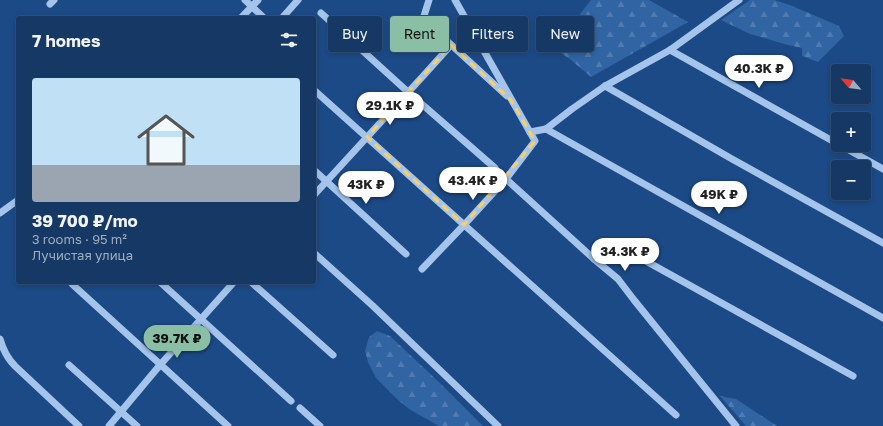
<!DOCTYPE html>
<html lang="en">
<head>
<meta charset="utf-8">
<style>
  :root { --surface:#153864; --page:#22436d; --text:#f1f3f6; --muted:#9dacbf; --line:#345278; --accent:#8abfa5 }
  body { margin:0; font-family:"Golos Text",sans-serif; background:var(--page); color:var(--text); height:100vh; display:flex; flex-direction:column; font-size:15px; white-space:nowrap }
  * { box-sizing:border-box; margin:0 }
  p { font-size:13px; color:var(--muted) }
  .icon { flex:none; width:22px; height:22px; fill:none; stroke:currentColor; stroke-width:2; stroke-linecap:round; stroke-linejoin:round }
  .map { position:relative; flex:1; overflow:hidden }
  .drawer { position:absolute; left:16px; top:16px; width:300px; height:268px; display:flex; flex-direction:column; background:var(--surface); border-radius:4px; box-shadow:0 2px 6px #0003,0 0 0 1px var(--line) }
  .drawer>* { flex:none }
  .banner { position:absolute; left:328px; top:16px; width:380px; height:36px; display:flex; gap:8px }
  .needle { width:26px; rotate:298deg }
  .tools { position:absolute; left:831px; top:64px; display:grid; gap:8px }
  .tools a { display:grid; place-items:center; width:40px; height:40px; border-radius:4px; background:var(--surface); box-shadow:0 2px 6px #0003,0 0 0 1px var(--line); font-size:20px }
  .price { position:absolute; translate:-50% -34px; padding:0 9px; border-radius:14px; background:#fff; color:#222; font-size:13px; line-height:26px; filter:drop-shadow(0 1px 2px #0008) }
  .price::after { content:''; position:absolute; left:50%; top:24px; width:12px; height:9px; margin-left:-6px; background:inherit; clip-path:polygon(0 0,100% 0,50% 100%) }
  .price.on { background:var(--accent); color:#111 }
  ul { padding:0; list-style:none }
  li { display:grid; align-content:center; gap:8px; height:212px; padding:0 16px }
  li+li { border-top:1px solid var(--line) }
  li span { display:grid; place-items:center; height:124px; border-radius:4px; color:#555 }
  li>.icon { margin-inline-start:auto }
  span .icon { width:72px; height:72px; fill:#fffc; stroke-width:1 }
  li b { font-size:17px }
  h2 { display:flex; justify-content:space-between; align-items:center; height:48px; padding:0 16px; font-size:17px }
  .pill { padding:0 14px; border-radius:4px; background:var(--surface); box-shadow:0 2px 6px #0003,0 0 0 1px var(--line); font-size:14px; line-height:36px }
  .pill.on { background:var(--accent); color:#111 }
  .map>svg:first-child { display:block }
</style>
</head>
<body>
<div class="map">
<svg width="883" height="426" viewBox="0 0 883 426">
  <defs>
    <pattern id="forest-firs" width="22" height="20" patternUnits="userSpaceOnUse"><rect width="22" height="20" fill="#3064a3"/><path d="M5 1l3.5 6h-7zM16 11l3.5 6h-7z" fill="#4f7bb1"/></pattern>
  </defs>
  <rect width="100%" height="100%" fill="#1c4a86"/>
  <!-- forest -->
  <g fill="url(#forest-firs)">
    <path d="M591,0H649L688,22L591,77L571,60L554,48Z"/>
    <path d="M750,0H774L790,5L839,26L844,36L818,62L802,56V48L788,45L750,34L721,20Z"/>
    <path d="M377,331L390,336L441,384L483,426H439L409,409L398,400L376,378L368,362L365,351L369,337Z"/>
    <path d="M720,396L736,399L777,426H746Z"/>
  </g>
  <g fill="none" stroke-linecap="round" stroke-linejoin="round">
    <!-- minor -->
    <g stroke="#a4c4eb" stroke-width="7">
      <path d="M245,0L264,18"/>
      <path d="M429,0L423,19L507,96"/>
      <path d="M50,4L54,0"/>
      <path d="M321,13L408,92L495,168"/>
      <path d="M241,18L258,0"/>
      <path d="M282,18L298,0"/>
      <path d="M670,50L838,144"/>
      <path d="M605,86L732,159L883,243"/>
      <path d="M314,90L676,415"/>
      <path d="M546,129L883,318"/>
      <path d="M530,132L546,129L572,109L605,86L670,50L739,0"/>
      <path d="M840,145L883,169"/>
      <path d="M314,170L406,254"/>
      <path d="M506,179L594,259L618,279L634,300L736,426"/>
      <path d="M314,195L424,75L451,45"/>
      <path d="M0,213L18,200"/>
      <path d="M314,253L373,306L498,426"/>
      <path d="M594,259L600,252L617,245L853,376"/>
      <path d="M422,269L464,225L506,179L535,141L455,0"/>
      <path d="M160,282L291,401"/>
      <path d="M251,282L333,355"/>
      <path d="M72,284L228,426"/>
      <path d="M0,339C3,350 7,358 15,366L79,426"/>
      <path d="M69,365L137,426"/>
      <path d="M300,408L320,426"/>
      <path d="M109,426L160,365L234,282"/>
    </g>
  </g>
  <!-- marked area -->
  <path fill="none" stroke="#fbcf62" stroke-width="3" stroke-dasharray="8 5" stroke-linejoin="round" d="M451,45L511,100L535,141L464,225L367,137Z"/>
</svg>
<div class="tools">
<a><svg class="needle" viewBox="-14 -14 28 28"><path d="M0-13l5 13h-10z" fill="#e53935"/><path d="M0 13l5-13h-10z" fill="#9dacbf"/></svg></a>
<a>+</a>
<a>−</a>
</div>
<b class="price" style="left:759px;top:89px">40.3K ₽</b>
<b class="price" style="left:390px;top:126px">29.1K ₽</b>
<b class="price" style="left:473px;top:201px">43.4K ₽</b>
<b class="price" style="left:366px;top:205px">43K ₽</b>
<b class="price" style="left:719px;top:215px">49K ₽</b>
<b class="price" style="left:625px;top:272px">34.3K ₽</b>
<b class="price on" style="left:177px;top:359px">39.7K ₽</b>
<div class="banner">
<a class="pill">Buy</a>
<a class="pill on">Rent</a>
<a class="pill">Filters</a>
<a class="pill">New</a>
</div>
<section class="drawer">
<h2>7 homes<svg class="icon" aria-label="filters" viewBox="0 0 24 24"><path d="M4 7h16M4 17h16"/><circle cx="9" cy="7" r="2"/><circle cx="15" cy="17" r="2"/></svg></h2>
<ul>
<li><span style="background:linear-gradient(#bfe0f5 70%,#9aa5b1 0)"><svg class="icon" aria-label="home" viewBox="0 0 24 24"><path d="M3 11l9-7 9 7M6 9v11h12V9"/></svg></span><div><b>39 700 ₽/mo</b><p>3 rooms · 95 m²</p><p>Лучистая улица</p></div></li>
</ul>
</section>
</div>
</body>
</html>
